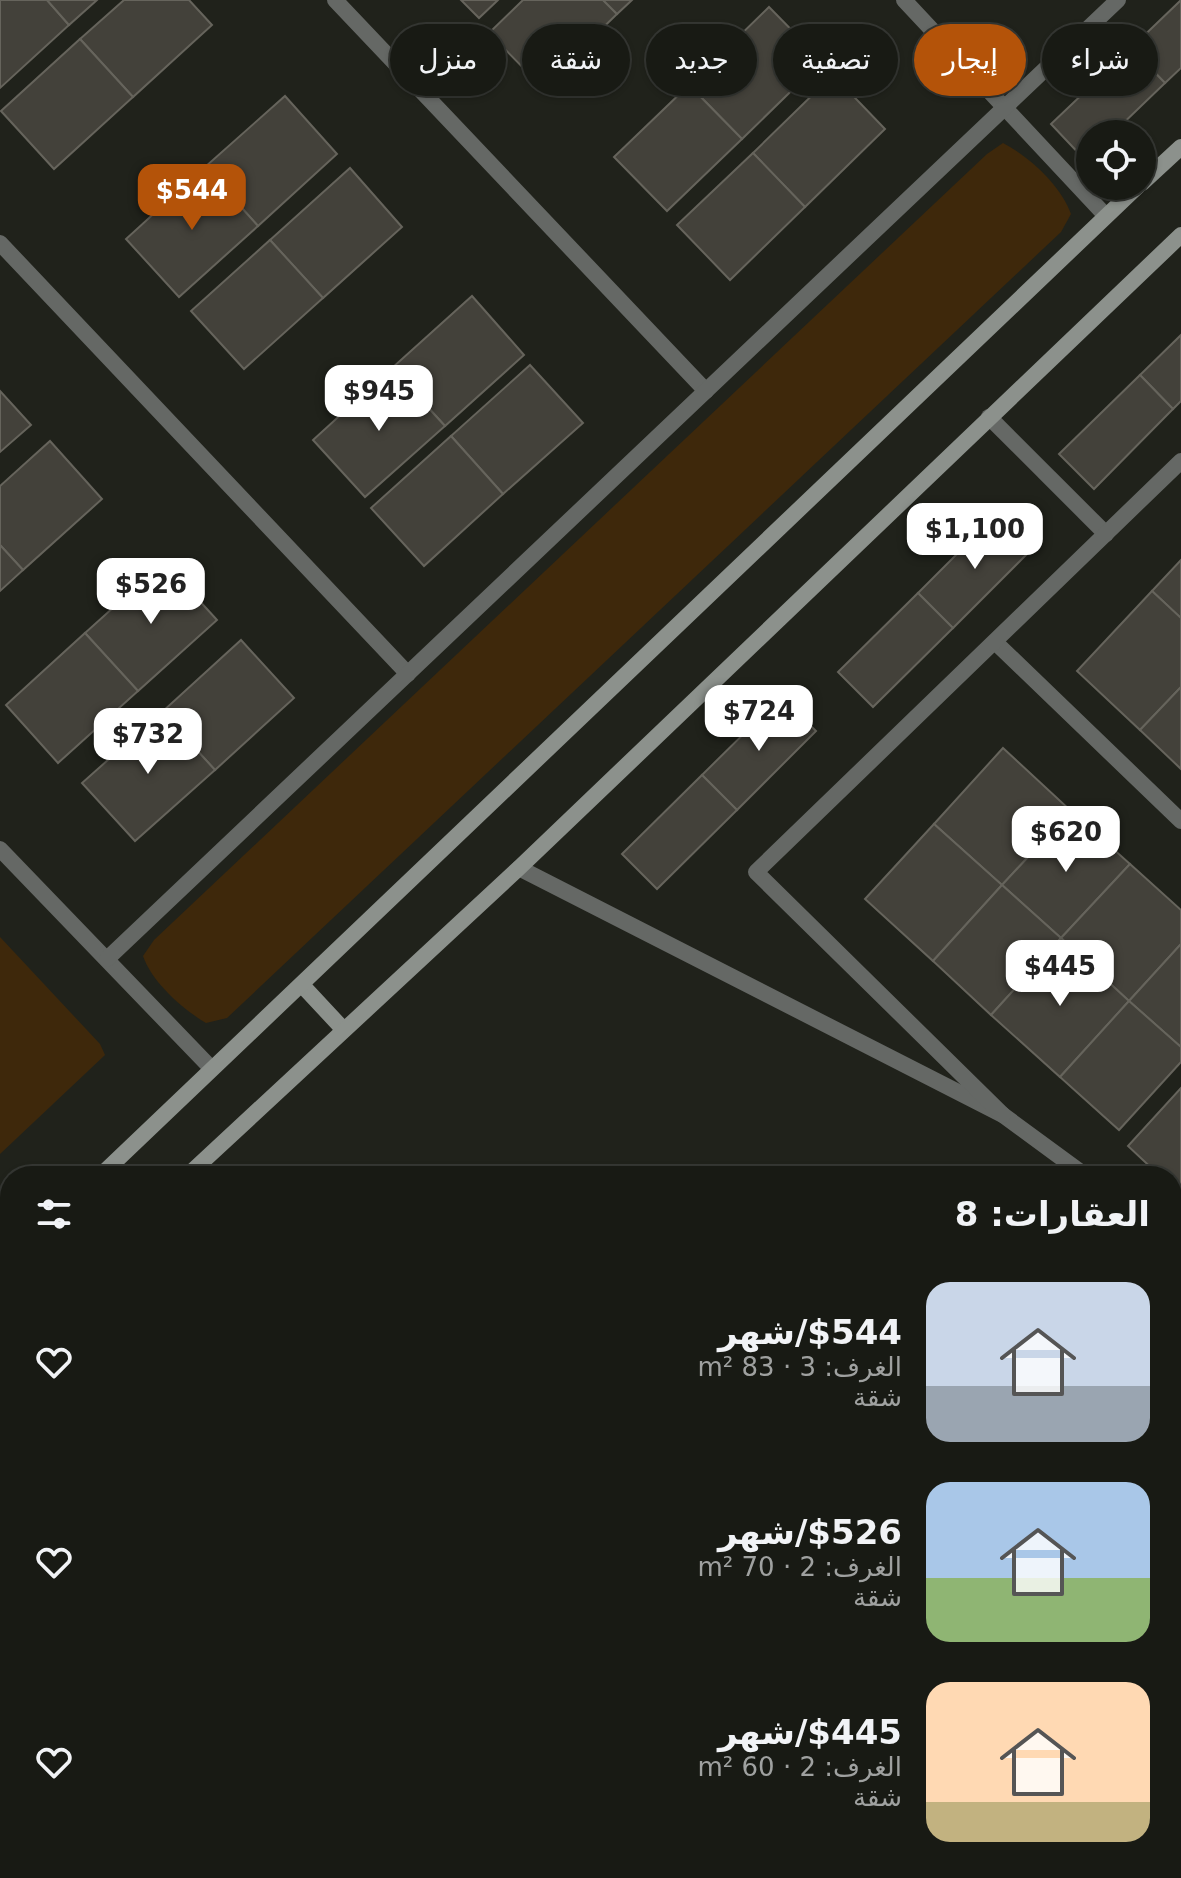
<!DOCTYPE html>
<html lang="ar">
<head>
<meta charset="utf-8">
<style>
  :root { --surface:#181a14; --page:#252722; --text:#f1f3f6; --muted:#9fa1a0; --line:#363834; --accent:#b45309 }
  body { margin:0; font-family:"DejaVu Sans",Cairo,sans-serif; background:var(--page); color:var(--text); direction:rtl; height:100vh; display:flex; flex-direction:column; font-size:30px; white-space:nowrap }
  * { box-sizing:border-box; margin:0 }
  p { font-size:26px; color:var(--muted) }
  .icon { flex:none; width:44px; height:44px; fill:none; stroke:currentColor; stroke-width:2; stroke-linecap:round; stroke-linejoin:round }
  .map { position:relative; flex:1; overflow:hidden; direction:ltr }
  .side { position:absolute; left:0px; top:1166px; width:1182px; height:712px; display:flex; flex-direction:column; background:var(--surface); border-radius:32px 32px 0 0; box-shadow:0 2px 6px #0004,0 0 0 2px var(--line); direction:rtl }
  .side>* { flex:none }
  .guide { position:absolute; left:24px; top:24px; width:1134px; height:72px; direction:rtl; display:flex; gap:16px }
  .controls { position:absolute; left:1076px; top:120px; display:grid; gap:16px }
  .controls a { display:grid; place-items:center; width:80px; height:80px; border-radius:50%; background:var(--surface); box-shadow:0 2px 6px #0004,0 0 0 2px var(--line); font-size:40px }
  .price { position:absolute; translate:-50% -68px; padding:0 18px; border-radius:16px; background:#fff; color:#222; font-size:26px; line-height:52px; filter:drop-shadow(0 2px 4px #0008) }
  .price::after { content:''; position:absolute; left:50%; top:48px; width:24px; height:18px; margin-left:-12px; background:inherit; clip-path:polygon(0 0,100% 0,50% 100%) }
  .price.selected { background:var(--accent); color:#fff }
  ul { padding:0; list-style:none }
  li { display:flex; align-items:center; gap:24px; height:200px; padding:0 32px }
  li span { display:grid; place-items:center; flex:none; width:224px; height:160px; border-radius:24px; color:#555 }
  li>.icon { margin-inline-start:auto }
  span .icon { width:96px; height:96px; fill:#fffc; stroke-width:1 }
  li b { font-size:34px }
  h2 { display:flex; justify-content:space-between; align-items:center; height:96px; padding:0 32px; font-size:34px }
  .pill { padding:0 28px; border-radius:36px; background:var(--surface); box-shadow:0 2px 6px #0004,0 0 0 2px var(--line); font-size:28px; line-height:72px }
  .pill.selected { background:var(--accent); color:#fff }
  .map>svg:first-child { display:block }
</style>
</head>
<body>
<div class="map">
<svg width="1181" height="1878" viewBox="0 0 1181 1878">
  <rect width="100%" height="100%" fill="#20221b"/>
  <!-- green -->
  <g fill="#3e280b">
    <path d="M1003,143C1030,157 1061,186 1071,214L1061,232L227,1018L206,1023C182,1009 152,982 143,956L154,940L987,154Z"/>
    <path d="M0,937L100,1044L105,1055L0,1154Z"/>
  </g>
  <!-- building -->
  <g fill="#43413a" stroke="#66645c" stroke-width="2">
    <path d="M0,0H47L69,25L0,88Z"/>
    <path d="M47,0H97L69,25Z"/>
    <path d="M124,0H189L212,25L133,97L80,39Z"/>
    <path d="M461,0H498L479,18Z"/>
    <path d="M523,0H603L617,14L542,87L489,33Z"/>
    <path d="M603,0H632L617,14Z"/>
    <path d="M1181,0V68L1165,83L1131,48Z"/>
    <path d="M769,7L822,61L742,139L689,85Z"/>
    <path d="M80,39L133,97L54,169L1,111Z"/>
    <path d="M1131,48L1165,83L1112,134H1090V155L1085,160L1051,124Z"/>
    <path d="M833,75L885,129L805,207L753,153Z"/>
    <path d="M689,85L742,139L667,211L614,157Z"/>
    <path d="M285,96L337,154L258,226L205,167Z"/>
    <path d="M753,153L805,207L730,280L677,225Z"/>
    <path d="M205,167L258,226L179,297L126,239Z"/>
    <path d="M350,168L402,227L323,298L270,240Z"/>
    <path d="M270,240L323,298L244,369L191,311Z"/>
    <path d="M472,296L524,355L445,426L392,368Z"/>
    <path d="M1181,335V401L1173,409L1140,375Z"/>
    <path d="M530,365L583,423L503,494L451,436Z"/>
    <path d="M392,368L445,426L365,497L313,440Z"/>
    <path d="M1140,375L1173,409L1094,489L1059,454Z"/>
    <path d="M0,391L31,425L0,452Z"/>
    <path d="M451,436L503,494L424,566L371,508Z"/>
    <path d="M50,441L102,499L23,570L0,545V486Z"/>
    <path d="M997,514L1032,549L953,628L918,593Z"/>
    <path d="M0,545L23,570L0,591Z"/>
    <path d="M1181,560V618L1152,591Z"/>
    <path d="M164,562L217,620L138,691L85,633Z"/>
    <path d="M1152,591L1181,618V687L1140,730L1077,671Z"/>
    <path d="M918,593L953,628L873,707L838,672Z"/>
    <path d="M85,633L138,691L58,763L6,705Z"/>
    <path d="M241,640L294,698L215,770L162,712Z"/>
    <path d="M1181,687V769L1140,730Z"/>
    <path d="M781,697L816,731L737,810L702,775Z"/>
    <path d="M162,712L215,770L135,841L82,783Z"/>
    <path d="M1003,748L1071,811L1002,885L934,824Z"/>
    <path d="M702,775L737,810L657,889L622,854Z"/>
    <path d="M1071,811L1130,864L1061,938L1002,885Z"/>
    <path d="M934,824L1002,885L933,961L865,899Z"/>
    <path d="M1130,864L1181,910V944L1129,1001L1061,938Z"/>
    <path d="M1002,885L1061,938L991,1015L933,961Z"/>
    <path d="M1061,938L1129,1001L1060,1077L991,1015Z"/>
    <path d="M1181,944V1047L1129,1001Z"/>
    <path d="M1129,1001L1181,1047V1062L1119,1130L1060,1077Z"/>
    <path d="M1181,1088V1195L1172,1187V1176H1160L1128,1146Z"/>
    <path d="M10,1421V1516L0,1526V1430Z"/>
    <path d="M10,1691V1748L0,1758V1700Z"/>
    <path d="M10,1814L11,1868L0,1878V1823Z"/>
    <path d="M81,1868H91L101,1878H70Z"/>
    <path d="M91,1868H138L128,1878H101Z"/>
    <path d="M204,1868H227L237,1878H194Z"/>
    <path d="M471,1868H528L517,1878H461Z"/>
    <path d="M593,1868H650L640,1878H583Z"/>
    <path d="M1027,1868H1089L1100,1878H1018Z"/>
  </g>
  <g fill="none" stroke-linecap="round" stroke-linejoin="round">
    <!-- street -->
    <g stroke="#656865" stroke-width="16">
      <path d="M335,0L706,391"/>
      <path d="M904,0L1106,216"/>
      <path d="M0,243L408,674"/>
      <path d="M989,417L1106,534"/>
      <path d="M995,642L1181,821"/>
      <path d="M0,849L211,1068"/>
      <path d="M519,868L1003,1115L1086,1176"/>
      <path d="M107,959L1118,0"/>
      <path d="M1003,1115L756,872L1181,461"/>
      <path d="M1172,1240L1181,1247"/>
      <path d="M0,1249L10,1253"/>
      <path d="M1172,1586L1181,1575"/>
      <path d="M0,1588L10,1578"/>
      <path d="M1172,1809L1181,1816"/>
      <path d="M318,1868L328,1878"/>
      <path d="M790,1868L801,1878"/>
      <path d="M910,1878L920,1868"/>
    </g>
    <!-- secondary -->
    <g stroke="#8c918c" stroke-width="16">
      <path d="M1142,183L1181,147"/>
      <path d="M302,985L343,1029"/>
      <path d="M100,1176L1138,186"/>
      <path d="M187,1176L519,868L1181,235"/>
      <path d="M0,1271L10,1263"/>
      <path d="M0,1345L10,1336"/>
    </g>
  </g>
</svg>
<div class="controls">
<a><svg class="icon" aria-label="locate" viewBox="0 0 24 24"><circle cx="12" cy="12" r="6"/><path d="M12 2v4M12 18v4M2 12h4M18 12h4"/></svg></a>
</div>
<b class="price selected" style="left:192px;top:232px">$544</b>
<b class="price" style="left:379px;top:433px">$945</b>
<b class="price" style="left:975px;top:571px">$1,100</b>
<b class="price" style="left:151px;top:626px">$526</b>
<b class="price" style="left:759px;top:753px">$724</b>
<b class="price" style="left:148px;top:776px">$732</b>
<b class="price" style="left:1066px;top:874px">$620</b>
<b class="price" style="left:1060px;top:1008px">$445</b>
<div class="guide">
<a class="pill">شراء</a>
<a class="pill selected">إيجار</a>
<a class="pill">تصفية</a>
<a class="pill">جديد</a>
<a class="pill">شقة</a>
<a class="pill">منزل</a>
</div>
<section class="side">
<h2>العقارات: 8<svg class="icon" aria-label="filters" viewBox="0 0 24 24"><path d="M4 7h16M4 17h16"/><circle cx="9" cy="7" r="2"/><circle cx="15" cy="17" r="2"/></svg></h2>
<ul>
<li><span style="background:linear-gradient(#c9d6e8 65%,#9aa5b1 0)"><svg class="icon" aria-label="home" viewBox="0 0 24 24"><path d="M3 11l9-7 9 7M6 9v11h12V9"/></svg></span><div><b>$544/شهر</b><p>الغرف: 3 · 83 m²</p><p>شقة</p></div><svg class="icon" aria-label="heart" viewBox="0 0 24 24"><path d="M12 20l-8-8c-3-5 5-10 8-4 3-6 11-1 8 4z"/></svg></li>
<li><span style="background:linear-gradient(#a9c7e8 60%,#8fb573 0)"><svg class="icon" aria-label="home" viewBox="0 0 24 24"><path d="M3 11l9-7 9 7M6 9v11h12V9"/></svg></span><div><b>$526/شهر</b><p>الغرف: 2 · 70 m²</p><p>شقة</p></div><svg class="icon" aria-label="heart" viewBox="0 0 24 24"><path d="M12 20l-8-8c-3-5 5-10 8-4 3-6 11-1 8 4z"/></svg></li>
<li><span style="background:linear-gradient(#ffd9b3 75%,#c2b280 0)"><svg class="icon" aria-label="home" viewBox="0 0 24 24"><path d="M3 11l9-7 9 7M6 9v11h12V9"/></svg></span><div><b>$445/شهر</b><p>الغرف: 2 · 60 m²</p><p>شقة</p></div><svg class="icon" aria-label="heart" viewBox="0 0 24 24"><path d="M12 20l-8-8c-3-5 5-10 8-4 3-6 11-1 8 4z"/></svg></li>
</ul>
</section>
</div>
</body>
</html>
